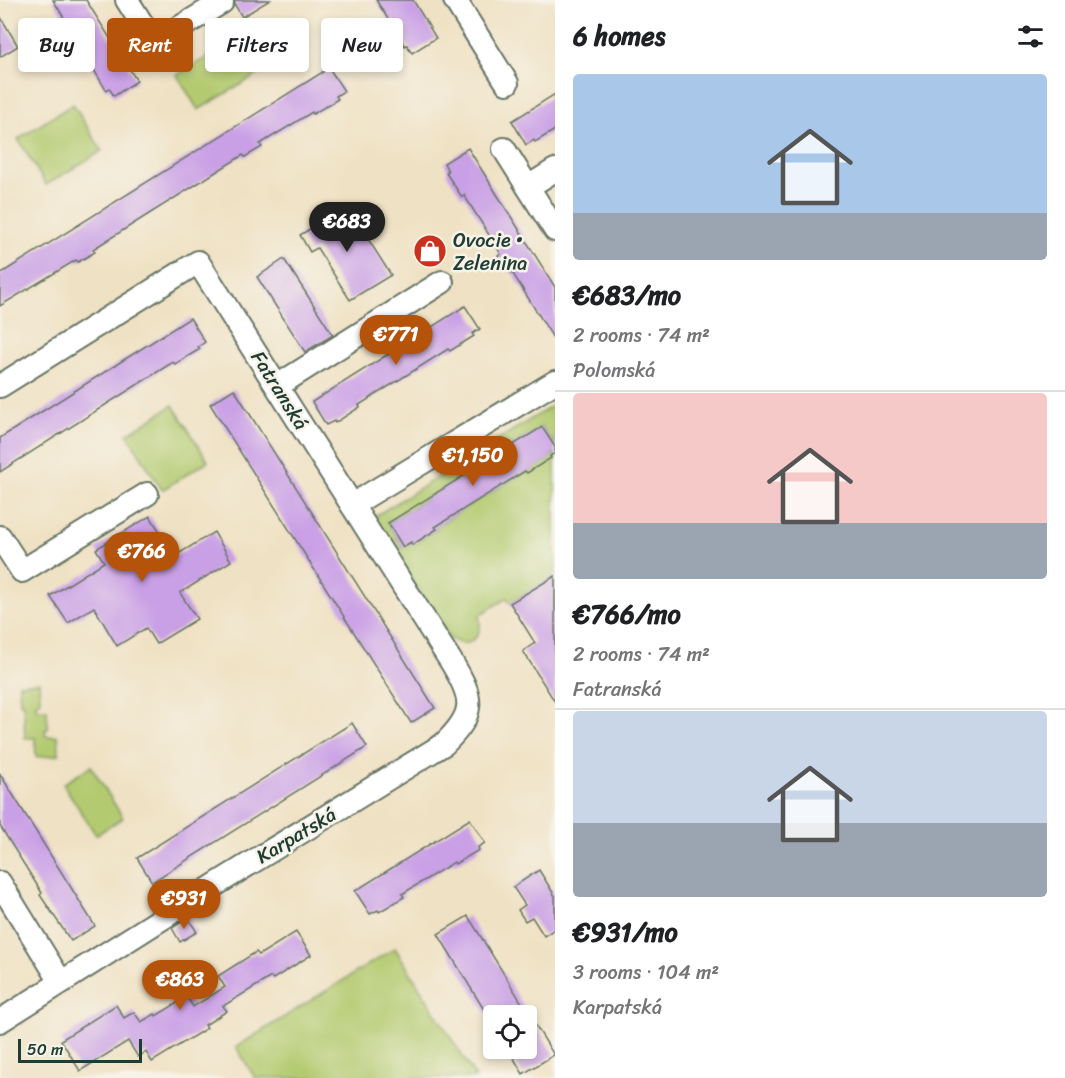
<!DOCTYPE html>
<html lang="en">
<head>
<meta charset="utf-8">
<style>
  :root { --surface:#fff; --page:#f2f2f2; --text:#202124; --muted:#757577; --line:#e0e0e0; --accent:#b45309 }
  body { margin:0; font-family:Sriracha,sans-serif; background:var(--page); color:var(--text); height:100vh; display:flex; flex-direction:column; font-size:22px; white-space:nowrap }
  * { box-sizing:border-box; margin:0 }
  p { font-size:20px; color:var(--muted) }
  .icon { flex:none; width:33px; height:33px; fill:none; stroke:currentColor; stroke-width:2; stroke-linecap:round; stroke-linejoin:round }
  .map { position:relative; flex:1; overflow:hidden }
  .side { display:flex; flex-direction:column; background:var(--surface); width:510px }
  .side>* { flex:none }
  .hud { position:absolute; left:18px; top:18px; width:447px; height:54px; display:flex; gap:12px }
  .buttons { position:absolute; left:483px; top:1005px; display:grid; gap:12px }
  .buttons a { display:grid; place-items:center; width:54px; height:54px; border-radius:6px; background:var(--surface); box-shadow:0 3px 9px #0003; font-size:30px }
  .scale { position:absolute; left:18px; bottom:15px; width:124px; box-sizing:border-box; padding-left:6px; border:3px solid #1f3d34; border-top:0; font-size:16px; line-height:21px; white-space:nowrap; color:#1f3d34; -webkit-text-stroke:4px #f7f3e8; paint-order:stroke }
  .price { position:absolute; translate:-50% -51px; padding:0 14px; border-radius:21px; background:var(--accent); color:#fff; font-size:20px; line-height:39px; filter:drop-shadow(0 2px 3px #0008) }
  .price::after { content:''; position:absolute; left:50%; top:36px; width:18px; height:14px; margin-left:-9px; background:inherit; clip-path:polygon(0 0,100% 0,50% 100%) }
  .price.active { background:#222; color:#fff }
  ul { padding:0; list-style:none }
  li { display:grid; align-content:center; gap:12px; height:318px; padding:0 18px }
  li+li { border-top:2px solid var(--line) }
  li span { display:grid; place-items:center; height:186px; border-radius:6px; color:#555 }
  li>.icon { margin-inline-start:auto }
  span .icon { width:108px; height:108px; fill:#fffc; stroke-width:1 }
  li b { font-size:26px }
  h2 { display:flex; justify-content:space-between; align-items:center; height:72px; padding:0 18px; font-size:26px }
  .tag { padding:0 21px; border-radius:6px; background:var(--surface); box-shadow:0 3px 9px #0003; font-size:21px; line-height:54px }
  .tag.active { background:var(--accent); color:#fff }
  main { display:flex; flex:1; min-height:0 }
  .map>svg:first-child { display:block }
</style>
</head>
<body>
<main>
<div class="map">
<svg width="555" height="1078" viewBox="0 0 555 1078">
  <rect width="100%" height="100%" fill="#f7f3e8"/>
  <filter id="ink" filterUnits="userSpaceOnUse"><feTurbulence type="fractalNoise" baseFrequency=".0167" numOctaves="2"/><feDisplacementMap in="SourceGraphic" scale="12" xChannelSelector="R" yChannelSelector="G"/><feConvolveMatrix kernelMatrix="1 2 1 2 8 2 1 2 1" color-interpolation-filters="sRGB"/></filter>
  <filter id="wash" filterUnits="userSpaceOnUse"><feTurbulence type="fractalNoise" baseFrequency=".008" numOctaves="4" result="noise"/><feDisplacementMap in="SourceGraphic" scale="24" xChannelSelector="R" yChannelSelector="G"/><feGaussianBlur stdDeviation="1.35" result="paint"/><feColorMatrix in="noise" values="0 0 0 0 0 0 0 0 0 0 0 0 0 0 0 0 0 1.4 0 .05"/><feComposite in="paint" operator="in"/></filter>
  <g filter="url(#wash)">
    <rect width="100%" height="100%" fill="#efe1c3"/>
    <!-- green -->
    <g fill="#b3ca6f" stroke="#698452" stroke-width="1.5">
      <path d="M271,19L292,54L198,110L177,75Z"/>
      <path d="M73,104L102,151L46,185L18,139Z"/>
      <path d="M555,404V447L542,427L388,523L403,547L411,542L413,544L437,529L435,527L525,471L527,473L550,458V456L555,453V576L510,603L507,598L479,615C482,627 480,637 468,643L462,644L450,639L372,518Z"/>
      <path d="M173,405L208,461L162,490L127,434Z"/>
      <path d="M39,682L40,702L36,703V709H47L48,729L45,730L46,736H58L59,755L36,757L35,738H25L23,703H20L19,684Z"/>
      <path d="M91,766L123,818L96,835L63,784Z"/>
      <path d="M395,948L476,1078H255L236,1047Z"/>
    </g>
    <g id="blocks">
      <!-- building -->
      <g fill="#c99fe6">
        <path d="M53,0H86L137,81L114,96L109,88L106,90L91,65L93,64Z"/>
        <path d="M235,0H270L242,17L235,5Z"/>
        <path d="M376,0H413L436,38L412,53L407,45L405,46Z"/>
        <path d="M0,16L18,46L0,57Z"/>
        <path d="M329,68L344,91L336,96L338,99L313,114L312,112L260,144L262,147L245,157L243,155L93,249L95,252L78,262L76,260L0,306V274Z"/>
        <path d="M555,94V130L535,142L534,140L526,145L512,121Z"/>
        <path d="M468,148L555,287V341L512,272L510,273L498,256L501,254L464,195L462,197L446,173L448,171L444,163Z"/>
        <path d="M347,206L391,275L350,300L317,248L310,252L300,235Z"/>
        <path d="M284,259L333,335L305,352L257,277Z"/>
        <path d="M465,306L480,329L472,334L474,336L450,351L448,349L359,405L360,407L335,423L334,421L326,425L312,402Z"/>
        <path d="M190,318L205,342L198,347L200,349L175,364L173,362L0,472V438Z"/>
        <path d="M234,389L435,708L411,723L210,404Z"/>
        <path d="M542,427L555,447V453L550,456L551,458L527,473L525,471L435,527L437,529L412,545L411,542L403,547L388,523Z"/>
        <path d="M150,516L175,556L214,532L231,561L180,593L197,619L156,644L146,628L117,646L94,607L68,623L50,596L104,562L96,549Z"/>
        <path d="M555,576V702L523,651L535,643L510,603Z"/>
        <path d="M352,723L367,747L152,882L137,858Z"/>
        <path d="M0,774L95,926L71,941L40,895L42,893L0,826Z"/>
        <path d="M470,819L485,843L478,847L479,850L455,864L454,862L402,894L404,897L379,912L378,910L370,914L355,891Z"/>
        <path d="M539,870L555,896V929L544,936L532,917L525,921L518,910L525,905L513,887Z"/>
        <path d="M468,916L554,1055L523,1074L513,1057L516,1056L511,1048H526V1016H491L488,1011L486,1013L438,934Z"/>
        <path d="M188,918L197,932L180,942L172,928Z"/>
        <path d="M296,932L311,955L273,979L271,977L223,1006L227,1011L205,1025L207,1028L152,1062L146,1052L138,1057L128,1041L80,1071L61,1040L116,1005L124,1018L134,1012L141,1022L155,1014L156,1016L187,997L193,1007L225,987L218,976L256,952L259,955Z"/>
      </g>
    </g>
  </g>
  <g filter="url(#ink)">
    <use href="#blocks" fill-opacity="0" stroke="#687666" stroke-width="1.5"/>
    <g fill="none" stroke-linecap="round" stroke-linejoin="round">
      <defs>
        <g id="minor">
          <path d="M127,0L154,43L222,2L221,0"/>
          <path d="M455,0L507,83"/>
          <path d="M504,149L555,230"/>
          <path d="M528,187L555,170"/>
          <path d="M0,386L198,262L452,663C474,699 476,713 444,744L215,885L0,1021"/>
          <path d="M277,386L442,282"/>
          <path d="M352,505L555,382"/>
          <path d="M0,537L22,571L147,494"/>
          <path d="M0,883L61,982"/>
        </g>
      </defs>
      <!-- minor casing -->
      <use href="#minor" stroke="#687666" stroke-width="26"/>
      <!-- minor -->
      <use href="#minor" stroke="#fff" stroke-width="22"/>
    </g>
  </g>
  <!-- icons -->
  <defs>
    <symbol id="shop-disc" viewBox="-11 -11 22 22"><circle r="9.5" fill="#c8321e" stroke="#f7f3e8"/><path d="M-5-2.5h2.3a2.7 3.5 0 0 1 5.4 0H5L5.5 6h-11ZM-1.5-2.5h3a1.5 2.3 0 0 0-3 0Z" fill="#fff"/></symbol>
  </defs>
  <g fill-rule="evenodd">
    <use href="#shop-disc" x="411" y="232" width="38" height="38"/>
  </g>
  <g text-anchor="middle" stroke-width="5" stroke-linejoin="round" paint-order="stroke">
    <!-- poi labels -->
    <g font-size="20" fill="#1f3d34" stroke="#f7f3e8" text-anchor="start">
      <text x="453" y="247">Ovocie •<tspan x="453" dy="23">Zelenina</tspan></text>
    </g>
    <!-- street labels -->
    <g font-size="20" fill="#1f3d34" stroke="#f7f3e8">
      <text transform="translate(280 390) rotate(58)" y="7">Fatranská</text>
      <text transform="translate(296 835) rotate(-31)" y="7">Karpatská</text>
    </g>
  </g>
</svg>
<div class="buttons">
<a><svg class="icon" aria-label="locate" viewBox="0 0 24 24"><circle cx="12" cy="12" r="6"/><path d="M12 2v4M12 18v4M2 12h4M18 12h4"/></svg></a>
</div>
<div class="scale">50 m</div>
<b class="price active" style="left:347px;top:253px">€683</b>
<b class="price" style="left:396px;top:366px">€771</b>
<b class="price" style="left:473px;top:487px">€1,150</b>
<b class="price" style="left:142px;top:583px">€766</b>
<b class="price" style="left:184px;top:930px">€931</b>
<b class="price" style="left:180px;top:1011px">€863</b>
<div class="hud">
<a class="tag">Buy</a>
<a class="tag active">Rent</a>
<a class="tag">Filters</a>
<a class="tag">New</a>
</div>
</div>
<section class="side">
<h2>6 homes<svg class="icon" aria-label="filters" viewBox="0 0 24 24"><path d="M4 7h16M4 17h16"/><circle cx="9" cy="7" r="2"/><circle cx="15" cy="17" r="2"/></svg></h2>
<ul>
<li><span style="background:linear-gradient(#a9c7e8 75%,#9aa5b1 0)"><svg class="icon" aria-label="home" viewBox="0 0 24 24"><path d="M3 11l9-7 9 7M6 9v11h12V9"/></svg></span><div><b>€683/mo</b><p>2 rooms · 74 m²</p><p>Polomská</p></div></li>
<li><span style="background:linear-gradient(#f6c9c9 70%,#9aa5b1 0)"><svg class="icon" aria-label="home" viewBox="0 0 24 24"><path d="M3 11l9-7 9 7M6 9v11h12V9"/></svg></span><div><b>€766/mo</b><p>2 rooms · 74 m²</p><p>Fatranská</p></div></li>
<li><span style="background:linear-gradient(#c9d6e8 60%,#9aa5b1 0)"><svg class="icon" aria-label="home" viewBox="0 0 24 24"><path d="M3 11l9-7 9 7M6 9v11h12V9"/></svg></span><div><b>€931/mo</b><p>3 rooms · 104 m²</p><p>Karpatská</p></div></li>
</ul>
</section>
</main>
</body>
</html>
